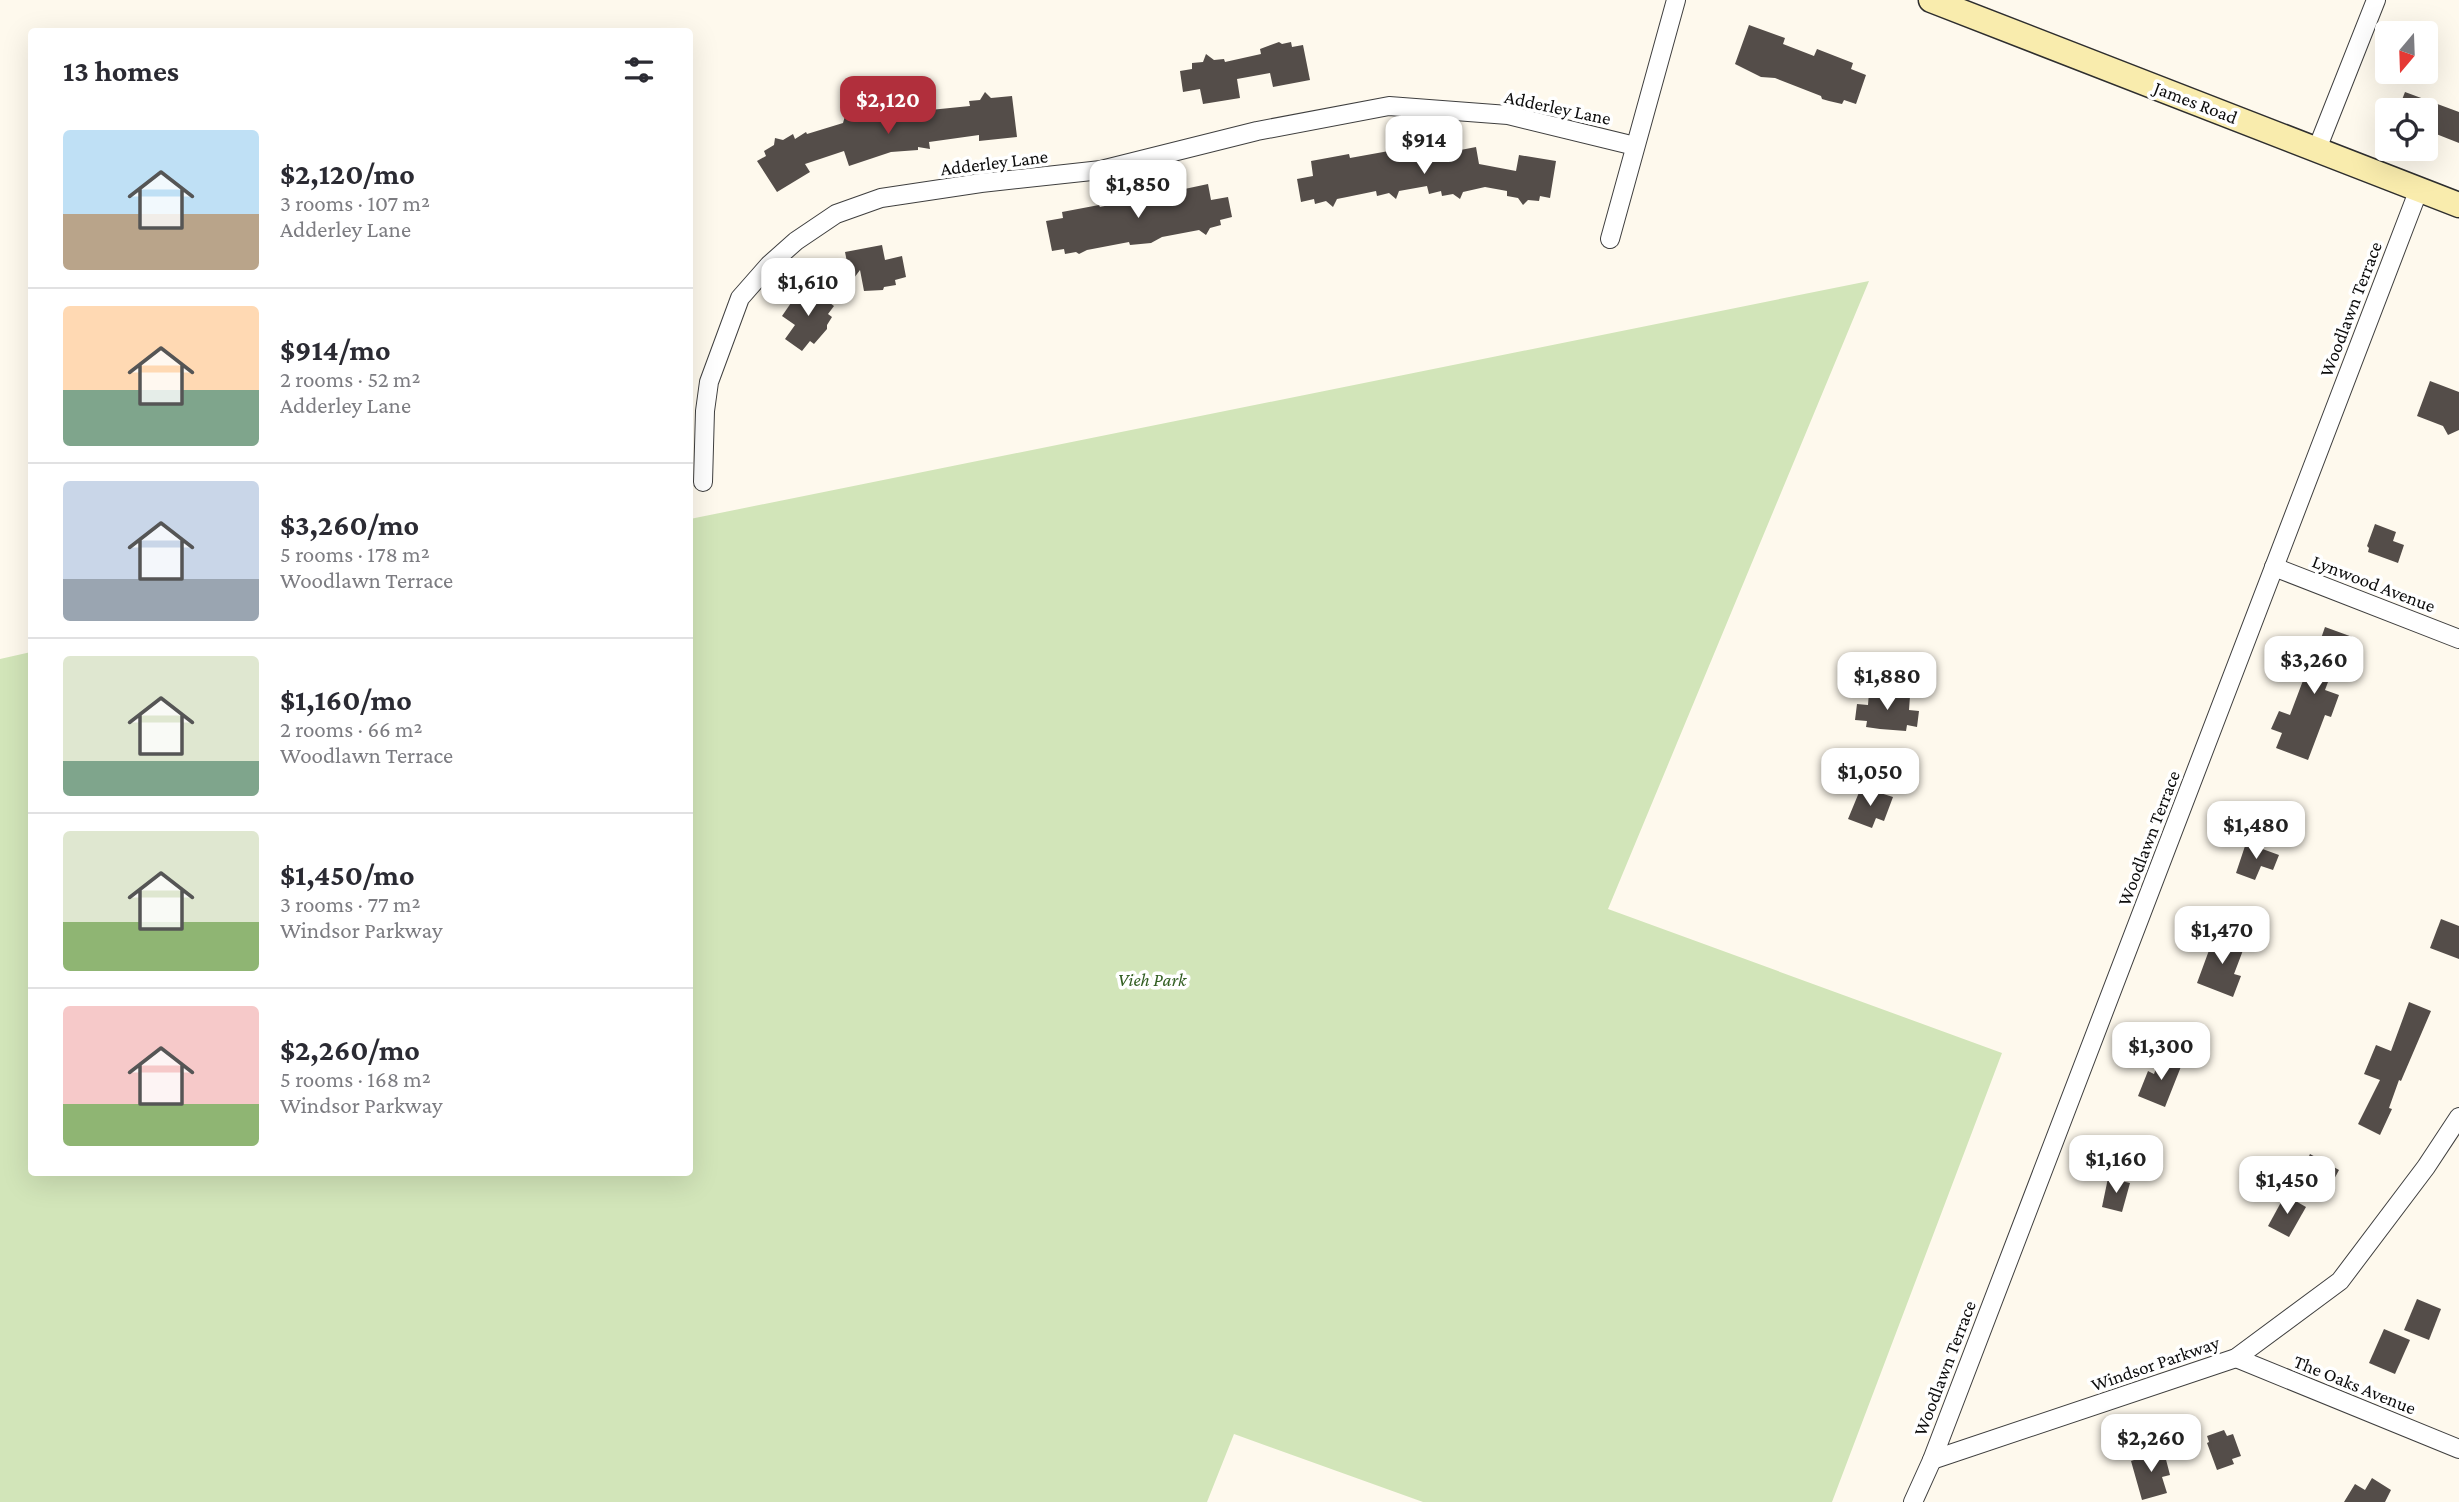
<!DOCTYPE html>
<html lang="en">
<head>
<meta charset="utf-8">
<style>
  :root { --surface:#fff; --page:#f2f2f3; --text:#2b2b33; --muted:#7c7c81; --line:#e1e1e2; --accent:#b12f3c }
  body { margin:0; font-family:"Crimson Pro",serif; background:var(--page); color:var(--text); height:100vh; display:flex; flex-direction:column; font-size:26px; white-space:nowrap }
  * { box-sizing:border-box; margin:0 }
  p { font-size:23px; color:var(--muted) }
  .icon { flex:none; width:38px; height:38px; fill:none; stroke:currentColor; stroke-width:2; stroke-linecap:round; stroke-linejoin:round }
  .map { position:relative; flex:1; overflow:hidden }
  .side { position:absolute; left:28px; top:28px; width:665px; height:1148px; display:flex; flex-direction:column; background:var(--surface); border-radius:7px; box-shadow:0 7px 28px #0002 }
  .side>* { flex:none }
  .needle { width:46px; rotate:199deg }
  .controls { position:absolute; left:2375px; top:21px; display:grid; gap:14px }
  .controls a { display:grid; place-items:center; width:63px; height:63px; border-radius:7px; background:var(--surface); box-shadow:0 7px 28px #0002; font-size:35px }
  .price { position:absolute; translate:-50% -60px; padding:0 16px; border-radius:14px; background:#fff; color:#222; font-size:23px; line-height:46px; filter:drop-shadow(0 2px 4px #0008) }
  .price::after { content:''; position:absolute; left:50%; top:42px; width:21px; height:16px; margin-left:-10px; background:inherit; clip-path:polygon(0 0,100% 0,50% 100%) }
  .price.on { background:var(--accent); color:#fff }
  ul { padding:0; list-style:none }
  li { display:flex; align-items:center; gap:21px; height:175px; padding:0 35px }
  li+li { border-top:2px solid var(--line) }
  li span { display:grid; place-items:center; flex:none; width:196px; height:140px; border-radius:7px; color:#555 }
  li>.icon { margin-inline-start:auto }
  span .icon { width:84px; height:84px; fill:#fffc; stroke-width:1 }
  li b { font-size:30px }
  h2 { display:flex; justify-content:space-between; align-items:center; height:84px; padding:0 35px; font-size:30px }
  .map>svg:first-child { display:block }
</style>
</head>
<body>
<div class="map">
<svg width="2459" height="1502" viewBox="0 0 2459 1502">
  <rect width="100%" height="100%" fill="#fef9ed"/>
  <!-- green -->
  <path fill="#d2e5b9" d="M1869,281L1608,909L2002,1053L1832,1502H1423L1234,1434L1207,1502H0V659L31,652L32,1172H690V519Z"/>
  <!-- building -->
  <g fill="#544d49">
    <path d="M1749,25L1785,38L1783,44L1814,56L1817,49L1853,63L1851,69L1866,75L1856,104L1844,100L1842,104L1829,101L1822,99L1821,96L1775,78L1761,77L1735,64Z"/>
    <path d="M1279,42L1282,44L1291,42L1292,47L1303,45L1310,80L1273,87L1270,73L1237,79L1240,98L1203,104L1200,89L1183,92L1180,71L1192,69V63L1203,62L1206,54L1214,60L1224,59L1225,62L1261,54L1260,49Z"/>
    <path d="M985,92L991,98L1012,96L1017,137L979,141V135L929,142L930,149L918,147V150L891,152L849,166L844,151L805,164L810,172L777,192L757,161L766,156L764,151L774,145L775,138L783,140L793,134L795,139L806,132L807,134L843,123L845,116L853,120L880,111L916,105L919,107L929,106L930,110L970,106L969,101L980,100Z"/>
    <path d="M2405,92L2459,112V143L2426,130V110H2398Z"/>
    <path d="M1411,147L1414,159L1476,147L1479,164L1516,171L1519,155L1556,161L1550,198L1540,196L1539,201L1528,200L1523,205L1518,198L1507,196V191L1485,187L1463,192L1460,199L1453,194L1442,196L1441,191L1429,194L1427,186L1399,191L1396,199L1389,193L1377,196L1376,191L1347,197L1337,199L1333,207L1326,201L1315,204L1314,199L1301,202L1297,179L1313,176L1311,161L1349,154L1350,158Z"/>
    <path d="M1208,184L1211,200L1228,197L1232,217L1220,220L1221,225L1210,228L1206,235L1199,230L1162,237L1151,243L1130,245L1129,242L1087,250L1079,254L1076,252L1065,254L1064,249L1052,251L1046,221L1063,218L1062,212L1099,205L1100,207Z"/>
    <path d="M882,245L885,260L902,256L906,277L895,280L896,285L884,287L883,290L864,291L860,270L851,282L845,252Z"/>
    <path d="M804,284L834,306L828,314L832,317L827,325V329L814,344L810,341L802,351L785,339L795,325L782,316Z"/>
    <path d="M2430,381L2459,392V430L2448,435L2443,426L2417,416Z"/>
    <path d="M2375,524L2396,532L2393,541L2404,545L2398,563L2368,552L2369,548L2367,546Z"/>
    <path d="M2325,627L2358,639L2349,662L2337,658L2325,690L2339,695L2331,717L2325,715L2308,760L2276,748L2282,733L2271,729L2279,711L2290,715L2316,646L2318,647Z"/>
    <path d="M1869,692L1910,696L1909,710L1919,711L1917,727L1907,725L1906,731L1880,729L1866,727L1867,721L1855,720L1857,704L1868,705Z"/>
    <path d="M1860,790L1873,794L1874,791L1893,797L1884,821L1876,818L1872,828L1848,819Z"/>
    <path d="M2246,843L2279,855L2273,870L2261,866L2255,880L2236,873Z"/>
    <path d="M2441,919L2459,926V959L2430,948Z"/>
    <path d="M2215,934L2245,945L2234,974L2241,976L2233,997L2197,983Z"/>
    <path d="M2409,1002L2431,1011L2401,1081L2399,1080L2389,1108L2392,1109L2380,1135L2358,1124L2380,1080L2364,1074L2376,1045L2391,1051Z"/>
    <path d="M2161,1055L2182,1064L2165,1107L2138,1096L2148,1071L2154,1074Z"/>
    <path d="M2310,1154L2339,1170L2323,1200L2300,1188L2309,1171L2303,1168Z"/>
    <path d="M2108,1178L2130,1183L2122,1212L2102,1207Z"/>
    <path d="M2285,1195L2306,1207L2289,1237L2268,1226Z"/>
    <path d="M2417,1299L2441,1309L2429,1340L2404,1330Z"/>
    <path d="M2384,1329L2410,1340L2395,1374L2369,1363Z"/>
    <path d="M2224,1430L2227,1436L2233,1434L2241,1456L2232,1459L2234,1464L2217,1470L2207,1443L2209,1442L2207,1436Z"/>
    <path d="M2154,1450L2155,1455L2164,1452L2170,1475L2162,1477L2167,1493L2142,1500L2131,1461L2140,1458L2139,1455Z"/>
    <path d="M2372,1478L2391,1490L2385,1502H2344L2355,1484L2365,1490Z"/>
  </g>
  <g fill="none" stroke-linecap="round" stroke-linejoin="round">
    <defs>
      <g id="minor">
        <path d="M2317,149L2376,0"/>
        <path d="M1610,239L1676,0"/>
        <path d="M703,482L705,411L709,382L740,298L769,265L796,241L836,214L881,198L981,183L1101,170L1257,131L1389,106L1508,115L1635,146"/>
        <path d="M2274,567L2459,639"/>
        <path d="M2236,1358L2459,1449"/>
        <path d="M1932,1460L2236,1358L2340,1281L2426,1167L2459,1117"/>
        <path d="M1913,1502L1932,1460L2419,189"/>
      </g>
      <path id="secondary" d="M1931,0L2459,205"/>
    </defs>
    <!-- minor casing -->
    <use href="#minor" stroke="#3f3f3f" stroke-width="20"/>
    <!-- secondary casing -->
    <use href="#secondary" stroke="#2e2e2e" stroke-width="27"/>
    <!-- minor -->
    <use href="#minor" stroke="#fff" stroke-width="18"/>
    <!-- secondary -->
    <use href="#secondary" stroke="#f9ecad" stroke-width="24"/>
  </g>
  <g text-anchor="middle" stroke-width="7" stroke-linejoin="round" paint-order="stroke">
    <!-- street labels -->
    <g font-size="19" fill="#0c0c0c" stroke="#fff">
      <text transform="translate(2196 102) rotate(21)" y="7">James Road</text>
      <text transform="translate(1558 107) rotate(12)" y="7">Adderley Lane</text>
      <text transform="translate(994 162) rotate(-7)" y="7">Adderley Lane</text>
      <text transform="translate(2350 309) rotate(-69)" y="7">Woodlawn Terrace</text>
      <text transform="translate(2374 583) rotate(21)" y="7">Lynwood Avenue</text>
      <text transform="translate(2148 838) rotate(-69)" y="7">Woodlawn Terrace</text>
      <text transform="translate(2155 1363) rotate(-19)" y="7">Windsor Parkway</text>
      <text transform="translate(1944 1368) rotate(-69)" y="7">Woodlawn Terrace</text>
      <text transform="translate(2355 1384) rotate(22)" y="7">The Oaks Avenue</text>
    </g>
    <!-- park labels -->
    <g font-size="19" font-style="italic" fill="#325e22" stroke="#fff">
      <text x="1152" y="986">Vieh Park</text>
    </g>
  </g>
</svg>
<div class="controls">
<a><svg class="needle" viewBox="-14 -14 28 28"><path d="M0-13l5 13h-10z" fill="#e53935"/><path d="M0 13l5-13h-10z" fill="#7c7c81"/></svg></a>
<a><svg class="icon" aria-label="locate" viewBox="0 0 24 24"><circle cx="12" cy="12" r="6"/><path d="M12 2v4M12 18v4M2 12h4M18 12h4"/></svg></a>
</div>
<b class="price on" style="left:888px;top:136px">$2,120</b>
<b class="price" style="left:1424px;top:176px">$914</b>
<b class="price" style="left:1138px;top:220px">$1,850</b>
<b class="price" style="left:808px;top:318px">$1,610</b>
<b class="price" style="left:2314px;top:696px">$3,260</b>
<b class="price" style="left:1887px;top:712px">$1,880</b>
<b class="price" style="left:1870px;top:808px">$1,050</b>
<b class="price" style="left:2256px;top:861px">$1,480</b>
<b class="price" style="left:2222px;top:966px">$1,470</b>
<b class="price" style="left:2161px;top:1082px">$1,300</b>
<b class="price" style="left:2116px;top:1195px">$1,160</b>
<b class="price" style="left:2287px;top:1216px">$1,450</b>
<b class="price" style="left:2151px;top:1474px">$2,260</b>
<section class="side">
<h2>13 homes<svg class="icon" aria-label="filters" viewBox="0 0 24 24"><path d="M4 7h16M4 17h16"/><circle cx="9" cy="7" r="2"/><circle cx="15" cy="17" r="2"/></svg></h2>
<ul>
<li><span style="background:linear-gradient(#bfe0f5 60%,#b9a48a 0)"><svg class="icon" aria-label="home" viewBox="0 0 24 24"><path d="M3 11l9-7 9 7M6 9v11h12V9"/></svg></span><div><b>$2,120/mo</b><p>3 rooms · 107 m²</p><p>Adderley Lane</p></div></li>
<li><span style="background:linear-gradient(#ffd9b3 60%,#7fa58c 0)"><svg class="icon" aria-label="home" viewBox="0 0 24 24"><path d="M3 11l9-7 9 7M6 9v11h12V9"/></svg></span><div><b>$914/mo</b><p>2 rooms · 52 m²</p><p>Adderley Lane</p></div></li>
<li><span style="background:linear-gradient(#c9d6e8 70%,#9aa5b1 0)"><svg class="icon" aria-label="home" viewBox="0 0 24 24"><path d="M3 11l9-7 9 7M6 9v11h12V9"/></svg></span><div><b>$3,260/mo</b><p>5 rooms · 178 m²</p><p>Woodlawn Terrace</p></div></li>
<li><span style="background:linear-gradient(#dfe7d0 75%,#7fa58c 0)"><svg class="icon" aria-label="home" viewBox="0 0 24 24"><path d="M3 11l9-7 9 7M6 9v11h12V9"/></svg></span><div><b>$1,160/mo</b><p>2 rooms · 66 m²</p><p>Woodlawn Terrace</p></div></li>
<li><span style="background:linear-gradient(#dfe7d0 65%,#8fb573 0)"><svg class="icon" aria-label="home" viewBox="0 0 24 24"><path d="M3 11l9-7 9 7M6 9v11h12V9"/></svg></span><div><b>$1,450/mo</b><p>3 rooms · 77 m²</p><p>Windsor Parkway</p></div></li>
<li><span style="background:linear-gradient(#f6c9c9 70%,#8fb573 0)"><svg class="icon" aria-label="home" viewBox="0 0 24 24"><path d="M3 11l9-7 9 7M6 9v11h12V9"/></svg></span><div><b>$2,260/mo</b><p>5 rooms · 168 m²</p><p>Windsor Parkway</p></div></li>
</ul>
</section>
</div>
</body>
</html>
